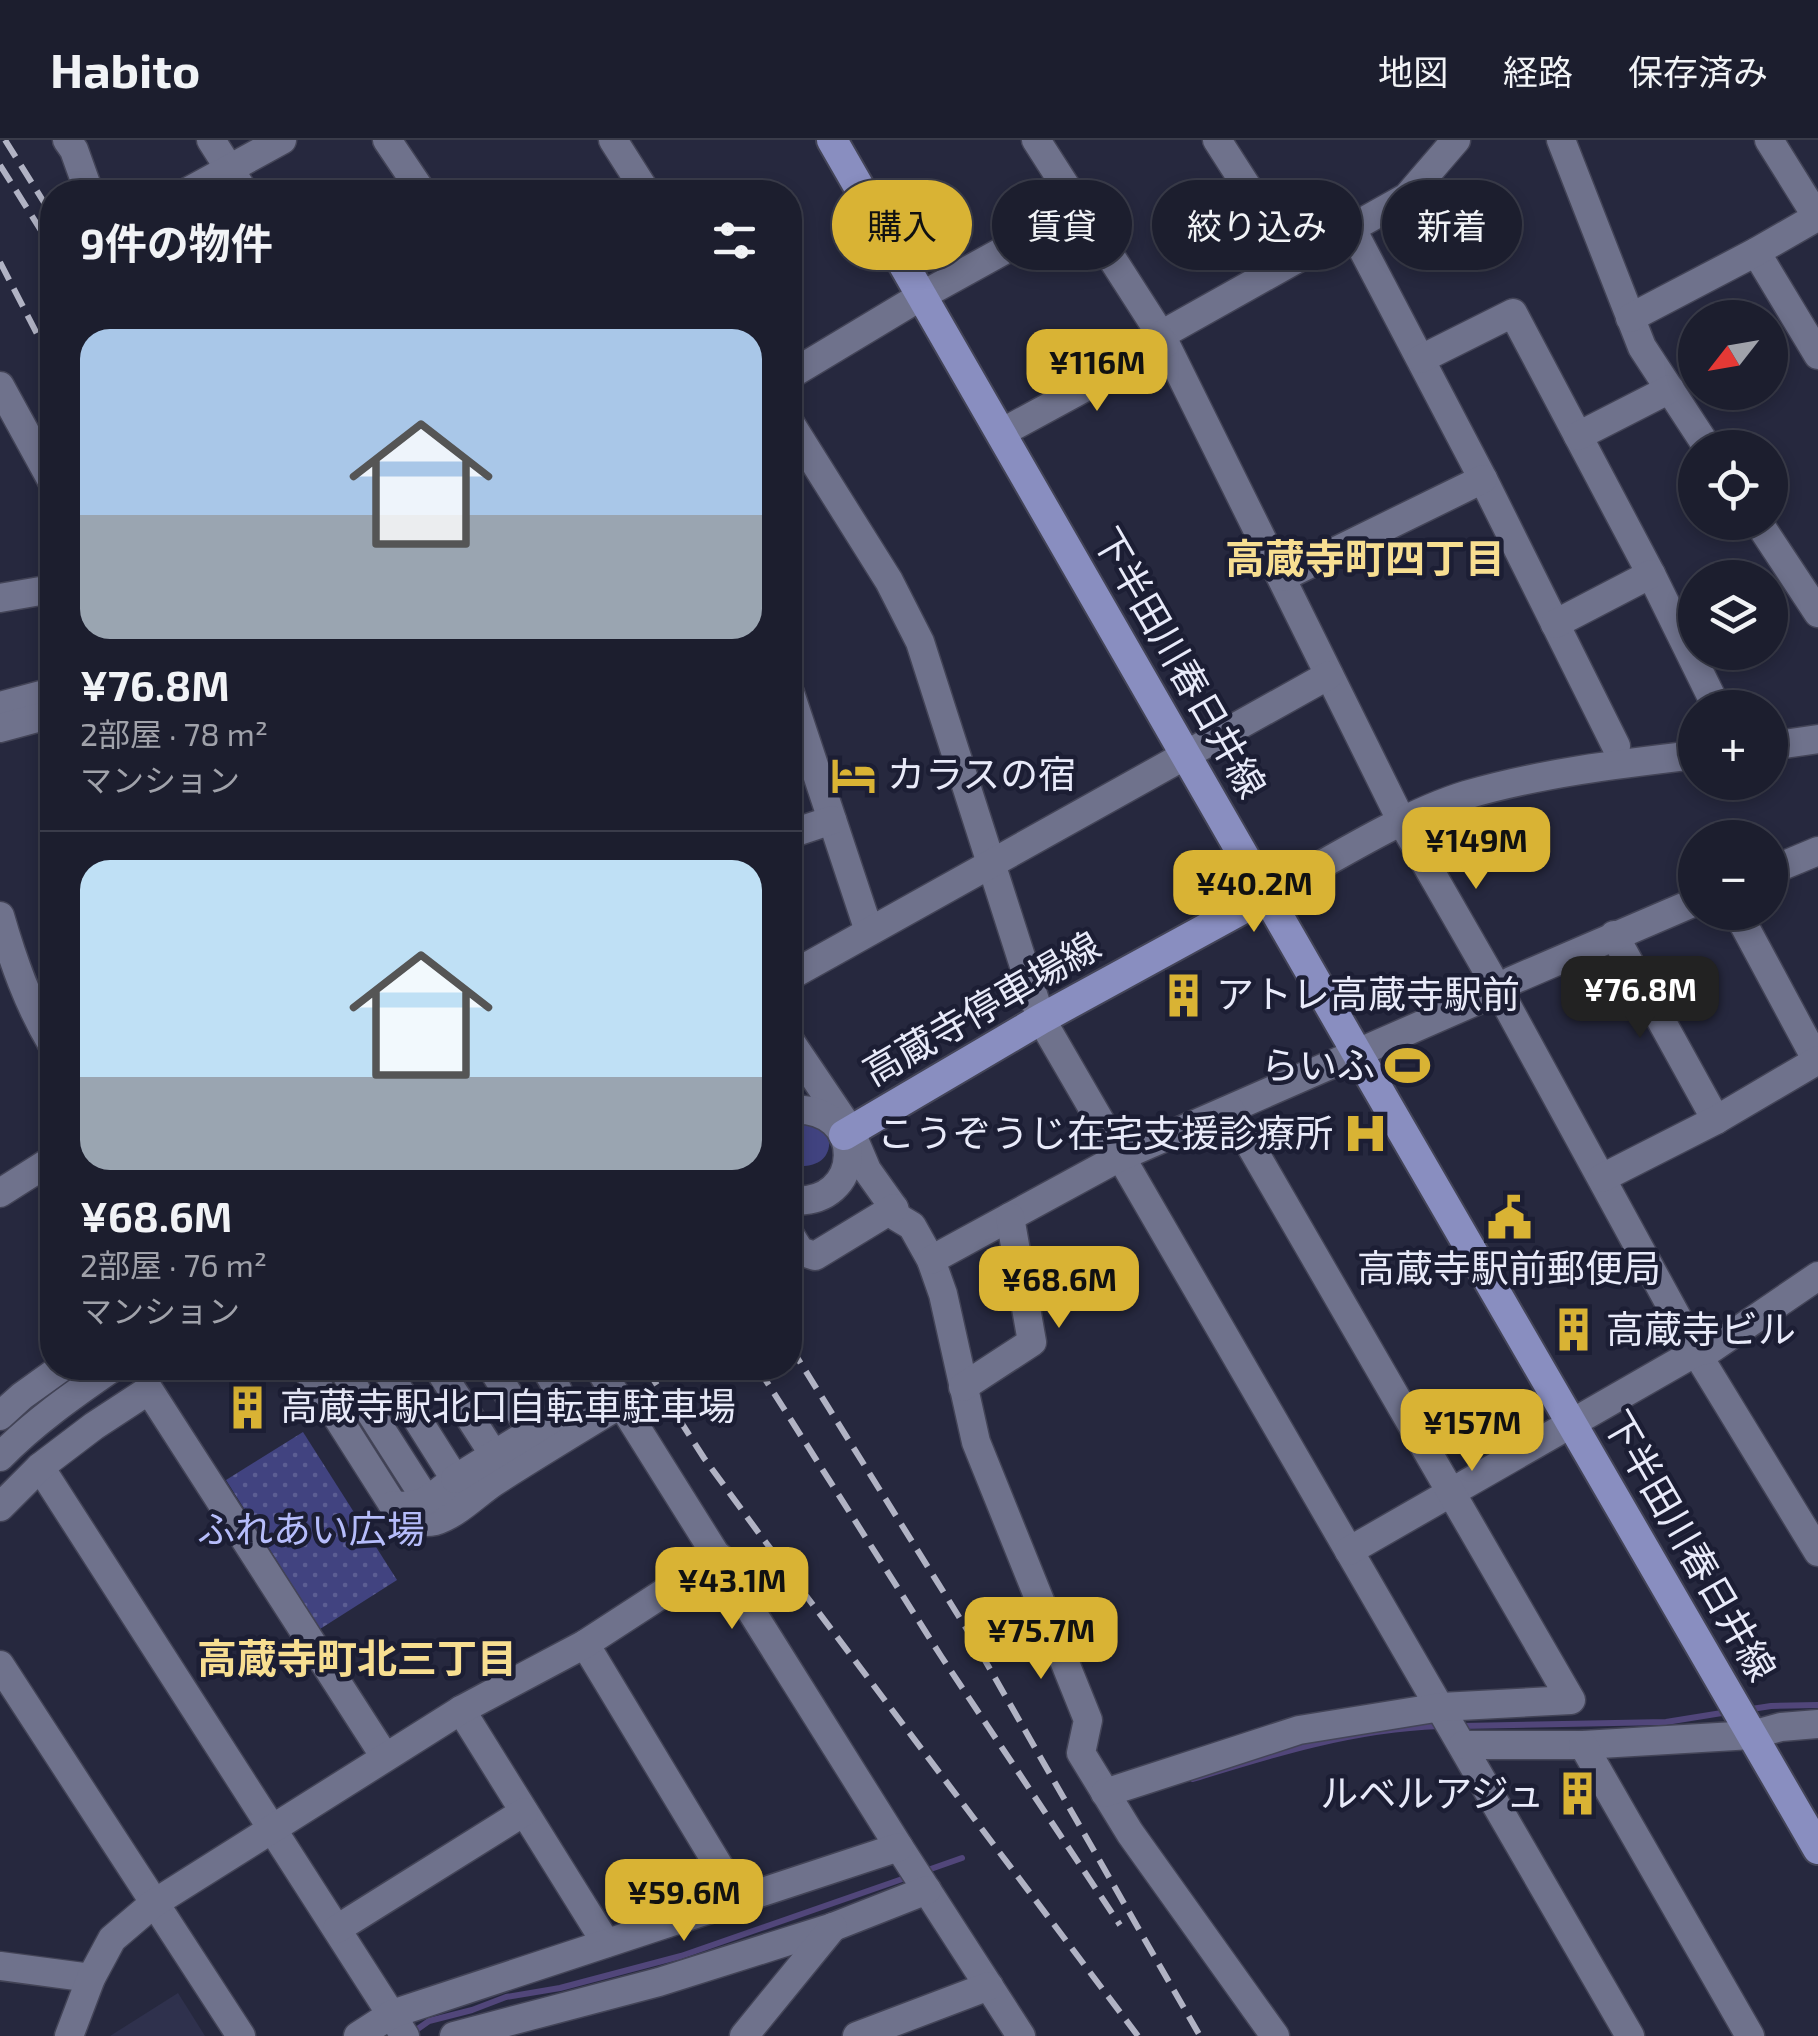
<!DOCTYPE html>
<html lang="ja">
<head>
<meta charset="utf-8">
<style>
  :root { --surface:#1c1e2e; --page:#252736; --text:#f1f3f6; --muted:#a0a2aa; --line:#3a3c4a; --accent:#d9b334 }
  body { margin:0; font-family:"Exo 2","Noto Sans JP",sans-serif; background:var(--page); color:var(--text); height:100vh; display:flex; flex-direction:column; font-size:38px; white-space:nowrap }
  * { box-sizing:border-box; margin:0 }
  p { font-size:32px; color:var(--muted) }
  .icon { flex:none; width:55px; height:55px; fill:none; stroke:currentColor; stroke-width:2; stroke-linecap:round; stroke-linejoin:round }
  .map { position:relative; flex:1; overflow:hidden }
  .panel { position:absolute; left:40px; top:40px; width:762px; height:1200px; display:flex; flex-direction:column; background:var(--surface); border-radius:40px; box-shadow:0 5px 15px #0003,0 0 0 2px var(--line) }
  .panel>* { flex:none }
  .banner { position:absolute; left:832px; top:40px; width:835px; height:90px; display:flex; gap:20px }
  .needle { width:65px; rotate:239deg }
  .fabs { position:absolute; left:1678px; top:160px; display:grid; gap:20px }
  .fabs a { display:grid; place-items:center; width:110px; height:110px; border-radius:50%; background:var(--surface); box-shadow:0 5px 15px #0003,0 0 0 2px var(--line); font-size:50px }
  .price { position:absolute; translate:-50% -85px; padding:0 22px; border-radius:20px; background:var(--accent); color:#111; font-size:32px; line-height:65px; filter:drop-shadow(0 2px 5px #0008) }
  .price::after { content:''; position:absolute; left:50%; top:60px; width:30px; height:22px; margin-left:-15px; background:inherit; clip-path:polygon(0 0,100% 0,50% 100%) }
  .price.selected { background:#222; color:#fff }
  ul { padding:0; list-style:none }
  li { display:grid; align-content:center; gap:20px; height:530px; padding:0 40px }
  li+li { border-top:2px solid var(--line) }
  li span { display:grid; place-items:center; height:310px; border-radius:30px; color:#555 }
  li>.icon { margin-inline-start:auto }
  span .icon { width:180px; height:180px; fill:#fffc; stroke-width:1 }
  li b { font-size:42px }
  h2 { display:flex; justify-content:space-between; align-items:center; height:120px; padding:0 40px; font-size:42px }
  .tag { padding:0 35px; border-radius:45px; background:var(--surface); box-shadow:0 5px 15px #0003,0 0 0 2px var(--line); font-size:35px; line-height:90px }
  .tag.selected { background:var(--accent); color:#111 }
  header { display:flex; align-items:center; gap:60px; box-sizing:border-box; height:140px; padding:0 50px; background:var(--surface); border-bottom:2px solid var(--line) }
  header strong { font-size:48px }
  nav { display:flex; gap:55px; margin-inline-start:auto; font-size:35px }
  .map>svg:first-child { display:block }
</style>
</head>
<body>
<header>
<strong>Habito</strong>
<nav><a>地図</a><a>経路</a><a>保存済み</a></nav>
</header>
<div class="map">
<svg width="1818" height="1896" viewBox="0 0 1818 1896">
  <defs>
    <pattern id="park-dots" width="8" height="8" patternUnits="userSpaceOnUse" patternTransform="scale(2.5)"><rect width="8" height="8" fill="#414380"/><path d="M2 2h.1M6 6h.1" fill="none" stroke="#5c5e93" stroke-width="1.8" stroke-linecap="round"/></pattern>
  </defs>
  <rect width="100%" height="100%" fill="#26283e"/>
  <!-- built -->
  <path fill="#2f314d" d="M178,1853L205,1896H110Z"/>
  <!-- grass -->
  <path fill="#414380" d="M800,982H815L829,998C831,1015 821,1025 804,1026L790,1016V990Z"/>
  <!-- park -->
  <path fill="url(#park-dots)" d="M303,1292L397,1440L320,1489L226,1340Z"/>
  <g fill="none" stroke-linecap="round" stroke-linejoin="round">
    <!-- stream -->
    <g stroke="#51467a" stroke-width="6">
      <path d="M1745,1570L1771,1566L1818,1565"/>
      <path d="M1461,1586L1666,1582L1728,1572"/>
      <path d="M1193,1639C1273,1614 1354,1589 1439,1586"/>
      <path d="M925,1731L962,1718"/>
      <path d="M412,1893L429,1881L472,1870L506,1857L560,1848L681,1816L908,1737"/>
    </g>
    <defs>
      <g id="minor">
        <path d="M67,0L74,10L89,52"/>
        <path d="M211,0L244,52"/>
        <path d="M387,0L422,52"/>
        <path d="M613,0L646,52"/>
        <path d="M1036,0L1161,195L1402,682L1499,851L1696,1212L1818,1412"/>
        <path d="M1217,0L1294,120"/>
        <path d="M1561,0L1642,207L1708,308"/>
        <path d="M187,52L282,0"/>
        <path d="M1352,89L1483,339L1616,606"/>
        <path d="M1756,112L1818,215"/>
        <path d="M1630,178L1756,112L1817,77L1769,0"/>
        <path d="M1161,195L1407,57L1456,0"/>
        <path d="M1421,219L1513,173L1651,434L1717,568"/>
        <path d="M790,235L923,155L1079,69"/>
        <path d="M0,246L52,341"/>
        <path d="M790,283L889,441L920,502L1041,879L1630,1896"/>
        <path d="M1001,293L1165,204"/>
        <path d="M1578,296L1670,249"/>
        <path d="M1758,382L1818,473"/>
        <path d="M1283,437L1483,339"/>
        <path d="M0,458L52,449"/>
        <path d="M1555,484L1651,434"/>
        <path d="M790,553L869,791"/>
        <path d="M0,566L52,552"/>
        <path d="M0,588L52,574"/>
        <path d="M1770,606L1818,599"/>
        <path d="M790,694L832,680"/>
        <path d="M1770,731L1818,711"/>
        <path d="M1266,756C1327,723 1401,675 1466,655C1541,633 1618,624 1695,615"/>
        <path d="M1737,772L1817,921"/>
        <path d="M0,776C13,821 28,864 52,904"/>
        <path d="M1614,795L1716,980"/>
        <path d="M790,836L1329,535"/>
        <path d="M790,901L850,990L867,1030L894,1068L897,1077L912,1086L931,1120L943,1154L976,1302L1088,1580L1081,1613L1130,1693L1275,1896"/>
        <path d="M790,970C868,963 866,1068 790,1060"/>
        <path d="M1602,1038L1716,980L1818,920"/>
        <path d="M0,1053L52,1020"/>
        <path d="M790,1095L800,1111L815,1116L894,1068"/>
        <path d="M931,1120L1120,1017L1499,851L1511,841L1695,762"/>
        <path d="M306,1228L393,1365C405,1377 417,1385 435,1381C456,1375 476,1354 494,1342C536,1315 579,1289 622,1263"/>
        <path d="M342,1228L427,1361"/>
        <path d="M385,1228L455,1339C433,1356 423,1369 393,1365"/>
        <path d="M438,1228L494,1315"/>
        <path d="M492,1228L532,1292"/>
        <path d="M599,1228L899,1707L1021,1896"/>
        <path d="M963,1247L1032,1202L1010,1077"/>
        <path d="M0,1276L22,1256L61,1228"/>
        <path d="M0,1317C33,1283 73,1255 112,1228"/>
        <path d="M40,1327L405,1896"/>
        <path d="M455,1339L552,1279C568,1261 556,1245 545,1228"/>
        <path d="M0,1367L40,1327L94,1286L149,1250L385,1617"/>
        <path d="M1349,1411L1696,1212L1711,1209L1818,1136"/>
        <path d="M585,1504L740,1761"/>
        <path d="M0,1525L241,1896"/>
        <path d="M461,1570L606,1803"/>
        <path d="M1463,1605H1583L1752,1595L1781,1587L1818,1584"/>
        <path d="M1583,1605L1750,1896"/>
        <path d="M1105,1653L1299,1590L1441,1567L1571,1560L1230,970"/>
        <path d="M337,1789L524,1672"/>
        <path d="M0,1826L91,1838"/>
        <path d="M69,1896L91,1838L112,1799L153,1764L461,1570L585,1504L719,1417"/>
        <path d="M358,1896L392,1874L899,1707"/>
        <path d="M454,1896L659,1842L833,1787L927,1750"/>
        <path d="M744,1896L833,1787"/>
        <path d="M857,1896L989,1846"/>
      </g>
      <g id="major">
        <path d="M832,0L1357,913L1818,1709"/>
        <path d="M844,995L1041,879L1266,756"/>
      </g>
    </defs>
    <!-- minor casing -->
    <use href="#minor" stroke="#434457" stroke-width="31"/>
    <!-- major casing -->
    <use href="#major" stroke="#434457" stroke-width="34"/>
    <!-- minor -->
    <use href="#minor" stroke="#6f728c" stroke-width="28"/>
    <!-- major -->
    <use href="#major" stroke="#898ec0" stroke-width="30"/>
    <!-- rail -->
    <g stroke="#b1b3c4" stroke-width="6" stroke-dasharray="20 10" stroke-linecap="butt">
      <path d="M5,0L52,75"/>
      <path d="M0,25L52,108"/>
      <path d="M0,122L52,223"/>
      <path d="M790,1206L971,1496L1200,1896"/>
      <path d="M646,1228L704,1318L758,1392L1138,1896"/>
      <path d="M758,1228L941,1516L1120,1785"/>
    </g>
  </g>
  <!-- icons -->
  <defs>
    <symbol id="hotel-bare" viewBox="-9 -9 18 18"><path d="M-6-4.5h1.5V1H6V5H4.5V3h-9V5H-6ZM-4 0a1.8 1.8 0 1 1 3.6 0ZM.5 0V-2.5h3Q6-2.5 6 0Z" fill="#d9b334" stroke="#1c1e34" stroke-width="2.5" paint-order="stroke"/></symbol>
    <symbol id="building-bare" viewBox="-9 -9 18 18"><path d="M-4-6H4V6H1V3H-1V6H-4ZM-2.5-4.3h1.7v1.8h-1.7ZM.8-4.3h1.7v1.8H.8ZM-2.5-1h1.7V.8h-1.7ZM.8-1h1.7V.8H.8Z" fill="#d9b334" stroke="#1c1e34" stroke-width="2.5" paint-order="stroke"/></symbol>
    <symbol id="stadium-bare" viewBox="-9 -9 18 18"><path d="M0-5a6.5 5 0 1 0 0 10a6.5 5 0 1 0 0-10ZM-3.5-1.8h7v3.6h-7Z" fill="#d9b334" stroke="#1c1e34" stroke-width="2.5" paint-order="stroke"/></symbol>
    <symbol id="hospital-bare" viewBox="-9 -9 18 18"><path d="M-5-5h3v3.5h4V-5h3V5h-3V1.5h-4V5h-3Z" fill="#d9b334" stroke="#1c1e34" stroke-width="2.5" paint-order="stroke"/></symbol>
    <symbol id="civic-bare" viewBox="-9 -9 18 18"><path d="M-.6-6.5H3V-4.5H.6V-3L4-1V1h2V6H-6V1h2V-1L-.6-3ZM-1.2 2.5V6h2.4V2.5Z" fill="#d9b334" stroke="#1c1e34" stroke-width="2.5" paint-order="stroke"/></symbol>
  </defs>
  <g fill-rule="evenodd">
    <use href="#hotel-bare" x="822" y="604" width="63" height="63"/>
    <use href="#building-bare" x="1152" y="824" width="63" height="63"/>
    <use href="#stadium-bare" x="1376" y="894" width="63" height="63"/>
    <use href="#hospital-bare" x="1334" y="962" width="63" height="63"/>
    <use href="#civic-bare" x="1478" y="1046" width="63" height="63"/>
    <use href="#building-bare" x="1542" y="1158" width="63" height="63"/>
    <use href="#building-bare" x="216" y="1236" width="63" height="63"/>
    <use href="#building-bare" x="1546" y="1622" width="63" height="63"/>
  </g>
  <g text-anchor="middle" stroke-width="9" stroke-linejoin="round" paint-order="stroke">
    <!-- street labels -->
    <g font-size="38" fill="#e8eaf9" stroke="#1c1e34">
      <text transform="translate(1179 523) rotate(60)" y="13">下半田川春日井線</text>
      <text transform="translate(982 869) rotate(-30)" y="13">高蔵寺停車場線</text>
      <text transform="translate(1689 1406) rotate(60)" y="13">下半田川春日井線</text>
    </g>
    <!-- poi labels -->
    <g font-size="38" fill="#e8eaf9" stroke="#1c1e34" text-anchor="start">
      <text x="887" y="648">カラスの宿</text>
      <text x="1216" y="868">アトレ高蔵寺駅前</text>
      <text x="1375" y="939" text-anchor="end">らいふ</text>
      <text x="1333" y="1007" text-anchor="end">こうぞうじ在宅支援診療所</text>
      <text x="1509" y="1142" text-anchor="middle">高蔵寺駅前郵便局</text>
      <text x="1606" y="1203">高蔵寺ビル</text>
      <text x="280" y="1280">高蔵寺駅北口自転車駐車場</text>
      <text x="1544" y="1667" text-anchor="end">ルベルアジュ</text>
    </g>
    <!-- park labels -->
    <g font-size="38" fill="#b6bdfb" stroke="#1c1e34">
      <text x="311" y="1403">ふれあい広場</text>
    </g>
    <!-- neighbourhood labels -->
    <g font-size="40" font-weight="bold" fill="#f7de91" stroke="#1c1e34">
      <text x="1365" y="433">高蔵寺町四丁目</text>
      <text x="357" y="1533">高蔵寺町北三丁目</text>
    </g>
  </g>
</svg>
<div class="fabs">
<a><svg class="needle" viewBox="-14 -14 28 28"><path d="M0-13l5 13h-10z" fill="#e53935"/><path d="M0 13l5-13h-10z" fill="#a0a2aa"/></svg></a>
<a><svg class="icon" aria-label="locate" viewBox="0 0 24 24"><circle cx="12" cy="12" r="6"/><path d="M12 2v4M12 18v4M2 12h4M18 12h4"/></svg></a>
<a><svg class="icon" aria-label="layers" viewBox="0 0 24 24"><path d="M12 4l9 5-9 5-9-5zM3 14l9 5 9-5"/></svg></a>
<a>+</a>
<a>−</a>
</div>
<b class="price" style="left:1097px;top:274px">¥116M</b>
<b class="price" style="left:1476px;top:752px">¥149M</b>
<b class="price" style="left:1254px;top:795px">¥40.2M</b>
<b class="price selected" style="left:1640px;top:901px">¥76.8M</b>
<b class="price" style="left:1059px;top:1191px">¥68.6M</b>
<b class="price" style="left:1472px;top:1334px">¥157M</b>
<b class="price" style="left:732px;top:1492px">¥43.1M</b>
<b class="price" style="left:1041px;top:1542px">¥75.7M</b>
<b class="price" style="left:684px;top:1804px">¥59.6M</b>
<div class="banner">
<a class="tag selected">購入</a>
<a class="tag">賃貸</a>
<a class="tag">絞り込み</a>
<a class="tag">新着</a>
</div>
<section class="panel">
<h2>9件の物件<svg class="icon" aria-label="filters" viewBox="0 0 24 24"><path d="M4 7h16M4 17h16"/><circle cx="9" cy="7" r="2"/><circle cx="15" cy="17" r="2"/></svg></h2>
<ul>
<li><span style="background:linear-gradient(#a9c7e8 60%,#9aa5b1 0)"><svg class="icon" aria-label="home" viewBox="0 0 24 24"><path d="M3 11l9-7 9 7M6 9v11h12V9"/></svg></span><div><b>¥76.8M</b><p>2部屋 · 78 m²</p><p>マンション</p></div></li>
<li><span style="background:linear-gradient(#bfe0f5 70%,#9aa5b1 0)"><svg class="icon" aria-label="home" viewBox="0 0 24 24"><path d="M3 11l9-7 9 7M6 9v11h12V9"/></svg></span><div><b>¥68.6M</b><p>2部屋 · 76 m²</p><p>マンション</p></div></li>
</ul>
</section>
</div>
</body>
</html>
